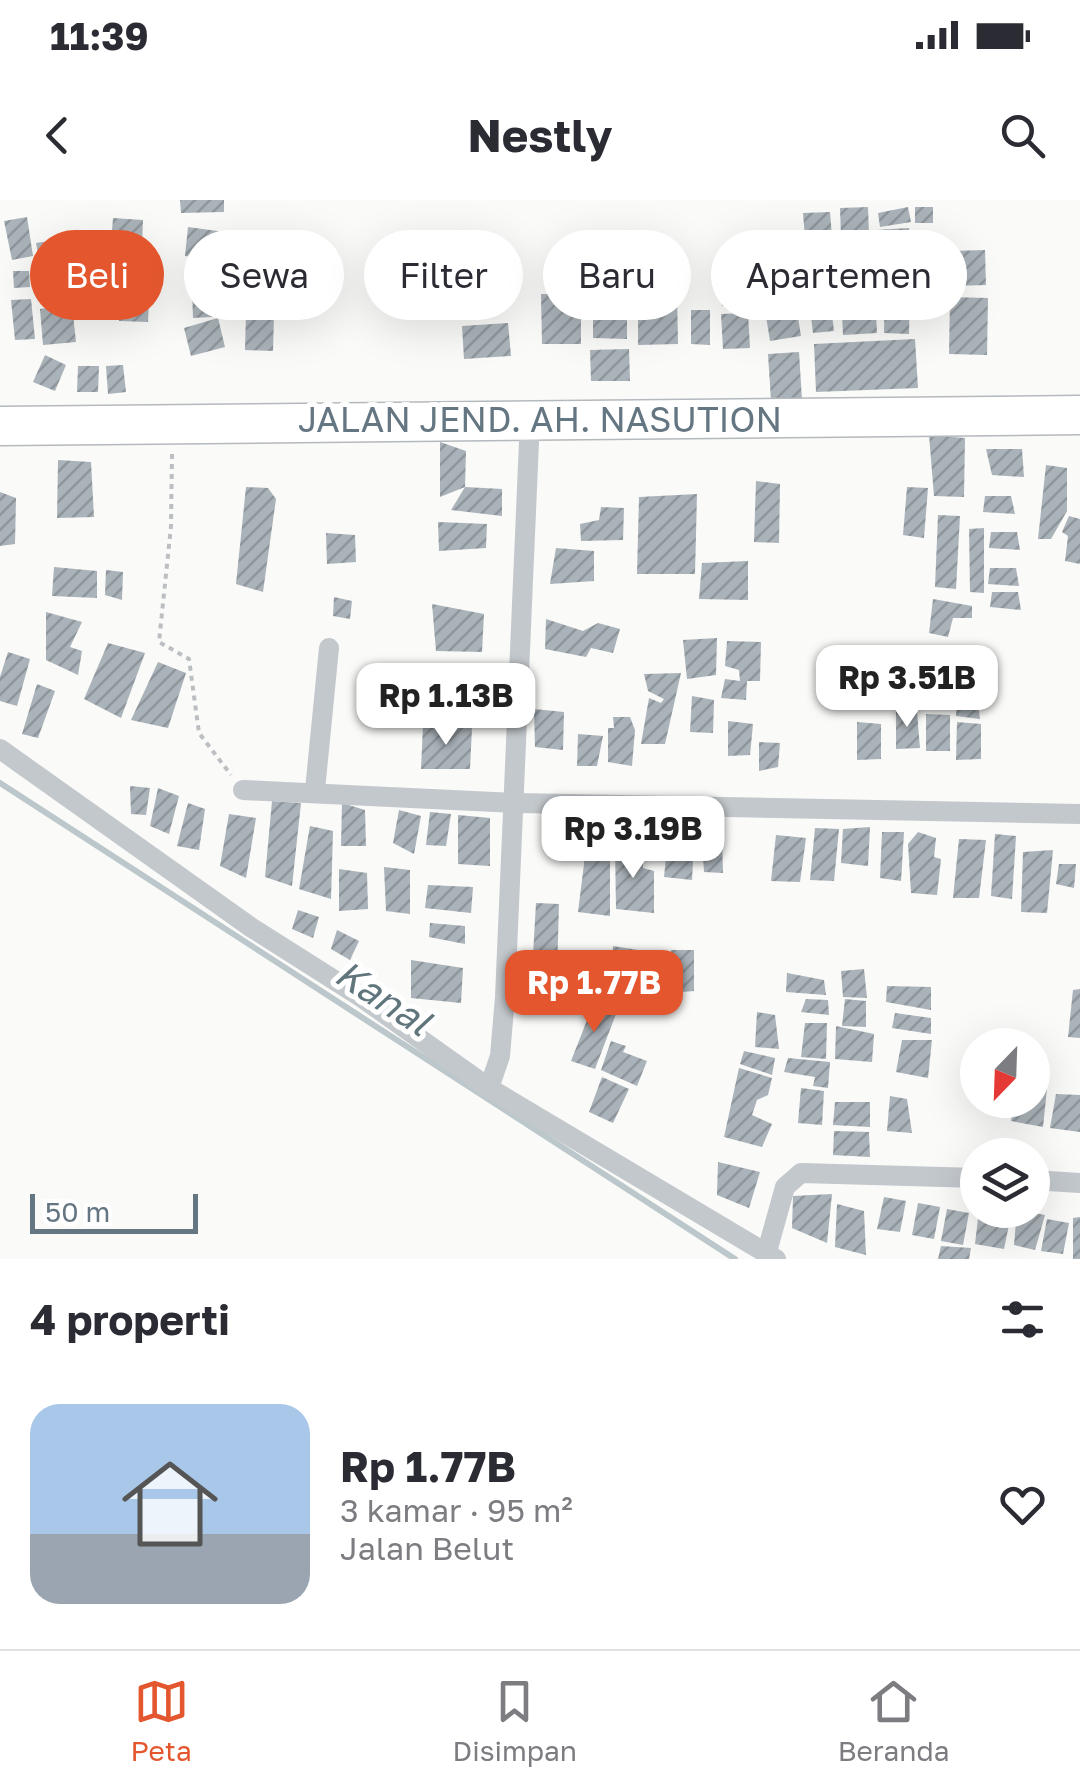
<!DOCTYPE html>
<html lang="id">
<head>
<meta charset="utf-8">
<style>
  :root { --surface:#fff; --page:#f2f2f3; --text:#2b2b33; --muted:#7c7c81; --line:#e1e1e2; --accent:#e4572e }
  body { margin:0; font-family:"Golos Text",sans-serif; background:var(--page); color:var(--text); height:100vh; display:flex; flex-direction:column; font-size:38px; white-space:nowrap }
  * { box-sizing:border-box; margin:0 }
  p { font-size:32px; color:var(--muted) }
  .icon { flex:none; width:55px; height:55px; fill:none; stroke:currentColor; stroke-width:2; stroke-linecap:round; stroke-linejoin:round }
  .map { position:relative; height:1059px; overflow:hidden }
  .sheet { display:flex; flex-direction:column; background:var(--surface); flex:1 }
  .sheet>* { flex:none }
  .top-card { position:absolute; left:30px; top:30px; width:1020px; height:90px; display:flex; gap:20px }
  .needle { width:65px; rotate:203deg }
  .tools { position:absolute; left:960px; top:828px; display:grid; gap:20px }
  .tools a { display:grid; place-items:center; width:90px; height:90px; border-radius:50%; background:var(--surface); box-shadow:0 10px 40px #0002; font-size:50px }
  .scale { position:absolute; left:30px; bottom:25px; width:168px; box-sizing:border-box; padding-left:10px; border:5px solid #657683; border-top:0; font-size:28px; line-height:35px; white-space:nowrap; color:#657683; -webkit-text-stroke:8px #fff; paint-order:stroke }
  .price { position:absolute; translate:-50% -85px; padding:0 22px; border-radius:20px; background:#fff; color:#222; font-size:32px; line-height:65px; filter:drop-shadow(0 2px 5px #0008) }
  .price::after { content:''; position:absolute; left:50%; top:60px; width:30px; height:22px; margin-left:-15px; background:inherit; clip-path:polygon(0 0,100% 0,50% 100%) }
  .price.active { background:var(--accent); color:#fff }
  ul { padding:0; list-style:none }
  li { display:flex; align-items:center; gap:30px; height:250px; padding:0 30px }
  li+li { border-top:2px solid var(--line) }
  li span { display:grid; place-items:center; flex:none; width:280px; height:200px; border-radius:30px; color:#555 }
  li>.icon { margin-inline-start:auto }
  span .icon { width:120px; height:120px; fill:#fffc; stroke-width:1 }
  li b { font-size:42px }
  h2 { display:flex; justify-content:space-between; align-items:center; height:120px; padding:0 30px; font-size:42px }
  .pill { padding:0 35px; border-radius:45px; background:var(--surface); box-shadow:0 10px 40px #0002; font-size:35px; line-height:90px }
  .pill.active { background:var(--accent); color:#fff }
  .status { display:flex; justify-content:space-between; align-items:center; height:70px; padding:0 50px; background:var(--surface); direction:ltr }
  .status svg { height:28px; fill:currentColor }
  header { display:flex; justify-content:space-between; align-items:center; height:130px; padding:0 30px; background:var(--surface); font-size:45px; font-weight:700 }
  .dock { display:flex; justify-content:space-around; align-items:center; height:140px; border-top:2px solid var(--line); background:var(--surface); font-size:28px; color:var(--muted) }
  .dock a { display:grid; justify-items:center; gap:5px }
  .dock .active { color:var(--accent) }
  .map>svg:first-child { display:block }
</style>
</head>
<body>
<div class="status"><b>11:39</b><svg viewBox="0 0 49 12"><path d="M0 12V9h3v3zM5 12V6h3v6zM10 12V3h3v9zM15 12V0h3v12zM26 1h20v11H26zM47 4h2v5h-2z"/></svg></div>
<header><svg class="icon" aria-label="back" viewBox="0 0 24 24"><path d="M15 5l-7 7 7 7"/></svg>Nestly<svg class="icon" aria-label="search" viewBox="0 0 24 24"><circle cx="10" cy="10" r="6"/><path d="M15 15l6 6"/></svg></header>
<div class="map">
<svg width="1080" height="1059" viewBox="0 0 1080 1059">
  <defs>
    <pattern id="building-hatch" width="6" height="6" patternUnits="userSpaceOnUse" patternTransform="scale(2.5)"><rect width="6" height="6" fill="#aab3b9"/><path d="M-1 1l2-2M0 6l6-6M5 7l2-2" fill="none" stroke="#8e969c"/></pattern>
  </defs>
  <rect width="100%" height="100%" fill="#fafaf8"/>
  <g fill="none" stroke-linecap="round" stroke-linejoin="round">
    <!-- stream -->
    <path stroke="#bbc7cb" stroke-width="6" d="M0,583L735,1059"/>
  </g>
  <!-- building -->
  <g fill="url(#building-hatch)">
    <path d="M180,0H224V12L181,13Z"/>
    <path d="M868,7L871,89L843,90L840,8Z"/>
    <path d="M908,7L911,22L880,27L878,13Z"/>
    <rect x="915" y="7" width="18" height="16"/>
    <path d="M830,12L836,85L809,87L803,13Z"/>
    <path d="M27,17L33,56L12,60L4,21Z"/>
    <path d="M113,18L143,20L142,45L111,43Z"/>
    <path d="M188,27L232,33L228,62L185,56Z"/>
    <path d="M909,28L913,69L880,72L876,30Z"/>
    <path d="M62,39L65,62L40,65L36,43Z"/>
    <path d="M985,50L986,85L952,86L950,51Z"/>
    <path d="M122,56L151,58L148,122L119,121Z"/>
    <path d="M793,60V82L767,83L766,61Z"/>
    <path d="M13,71H29L30,87L14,88Z"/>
    <path d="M247,75L275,76L273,151L245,150Z"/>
    <path d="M747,76V105L722,106L721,77Z"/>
    <path d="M885,82L910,83L909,134L884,133Z"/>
    <path d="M226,88L228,116L193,118L192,90Z"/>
    <path d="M791,89L793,106L770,109L768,92Z"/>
    <path d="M829,90L834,131L813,133L808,92Z"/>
    <path d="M677,93L678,144L638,145V94Z"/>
    <path d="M875,93L877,133L843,135L841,95Z"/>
    <path d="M541,94H581V144H542Z"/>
    <path d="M593,95L627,96V139L593,138Z"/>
    <path d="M950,97L988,98L987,155L949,154Z"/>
    <path d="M31,99L35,139L15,140L11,100Z"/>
    <path d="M72,105L76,142L43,145L40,109Z"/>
    <path d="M691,110H710V145L691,144Z"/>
    <path d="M797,111L801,136L770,141L766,116Z"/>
    <path d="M748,113L750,148L723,149L721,114Z"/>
    <path d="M218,118L225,147L191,156L184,128Z"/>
    <path d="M508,123L511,156L464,159L462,126Z"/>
    <path d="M915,139L918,188L816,192L814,144Z"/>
    <path d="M629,149L630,181H591L590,150Z"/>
    <path d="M799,152L802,200L771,201L768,154Z"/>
    <path d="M45,155L66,165L55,191L33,182Z"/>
    <path d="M123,165L126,192L108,194L106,166Z"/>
    <path d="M78,166H99L98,192H77Z"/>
    <path d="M929,235L965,238L964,297L934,296Z"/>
    <path d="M440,242L466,251L465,287L502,289V316L451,310L465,287L440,297Z"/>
    <path d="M986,249H1022L1024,277L992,275Z"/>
    <path d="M58,260L91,262L94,317L57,318Z"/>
    <path d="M1046,265L1067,268V311L1051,339H1038Z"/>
    <path d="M756,281L780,284L779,343L754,342Z"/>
    <path d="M246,287L268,288L276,299L263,392L236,384Z"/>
    <path d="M907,287L928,288L924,338L903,335Z"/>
    <path d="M0,292L16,298L15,344L0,346Z"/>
    <path d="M697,294L695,374H637L639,297Z"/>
    <path d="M985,296H1011L1015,314L983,312Z"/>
    <path d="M601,307L624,308L623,340L581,341L580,324L599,320Z"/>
    <path d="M938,315L960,316L956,389L935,387Z"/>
    <path d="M1069,316L1080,319V364L1065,361L1068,336L1062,332Z"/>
    <path d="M438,322L487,324L486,348L439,351Z"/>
    <path d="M984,328V393L970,392L969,329Z"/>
    <path d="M991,332H1017L1020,350L989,348Z"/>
    <path d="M326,333L355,335L356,362L327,364Z"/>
    <path d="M556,348L594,351V381L550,384Z"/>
    <path d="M748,361V400L699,399L702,363Z"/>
    <path d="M54,367L97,371V398L52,396Z"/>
    <path d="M990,368H1016L1019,386L988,384Z"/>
    <path d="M106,370L123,372L122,400L105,395Z"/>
    <path d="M992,392H1018L1021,410L990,407Z"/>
    <path d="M334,397L352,401L350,419L333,416Z"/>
    <path d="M933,399L972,406V418H953L948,437L929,433Z"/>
    <path d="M432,404L484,414L482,452L436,451Z"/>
    <path d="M46,412L82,422L70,447L82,451L78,475L46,460Z"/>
    <path d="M546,419L583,431L598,423L620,429L613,453L591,448L586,457L545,449Z"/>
    <path d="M717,438L716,475L687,479L683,440Z"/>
    <path d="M727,441L761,442L760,481H747L746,500L721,498L725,479L740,481L739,470L725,466Z"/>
    <path d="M108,443L145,453L121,518L84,499Z"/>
    <path d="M8,452L30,459L17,506L0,501V477Z"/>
    <path d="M973,461L980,519L956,516L960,466Z"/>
    <path d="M158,462L186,473L168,528L131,520Z"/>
    <path d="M422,470L472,471L474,512L421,515Z"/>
    <path d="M867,472L891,474V509L867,510Z"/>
    <path d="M898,472L922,474V509L898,510Z"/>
    <path d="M681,473L665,544H641L649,498L661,503L664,499L648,491L644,474Z"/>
    <path d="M37,484L55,491L38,538L22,534Z"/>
    <path d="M692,496L714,500L713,533L690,532Z"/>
    <path d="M534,509L564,512L563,550L535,547Z"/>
    <path d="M896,511L917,512L920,548L896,549Z"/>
    <path d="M926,514L950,515V551H926Z"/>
    <path d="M613,517H630L635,530L632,566L608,562V528H614Z"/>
    <path d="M728,521L753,524L750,555L728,556Z"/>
    <path d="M857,522L881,524V559L857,560Z"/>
    <path d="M957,522L981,524V559L956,560Z"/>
    <path d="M423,525L472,528L470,569H421Z"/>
    <path d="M578,534L603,536L597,566H577Z"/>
    <path d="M759,542L780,543L778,567L759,571Z"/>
    <path d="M130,586L150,588L146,615L131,614Z"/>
    <path d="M158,588L179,596L169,634L150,626Z"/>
    <path d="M272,601L301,603L292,686L265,677Z"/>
    <path d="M188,603L205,609L199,650L177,646Z"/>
    <path d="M342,603L365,610L366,646H341Z"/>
    <path d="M399,610L421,616L414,654L393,643Z"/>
    <path d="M430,612L451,614L446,646L426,645Z"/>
    <path d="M229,614L256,618L246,678L220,666Z"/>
    <path d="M458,615L490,618V666L458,664Z"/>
    <path d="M310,626L333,631L331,699L299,689Z"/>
    <path d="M870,627L868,666L841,663L843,629Z"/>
    <path d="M815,628L839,629L834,681L810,680Z"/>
    <path d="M882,632H904L901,681L880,678Z"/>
    <path d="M918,632L936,638L934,657L941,659L937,695L911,693L908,644Z"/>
    <path d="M995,634L1016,636L1012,699L991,696Z"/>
    <path d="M776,635L806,638L800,682L771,681Z"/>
    <path d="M668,639L694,643L692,680L664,677Z"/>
    <path d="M702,639L722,640L723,673L704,672Z"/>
    <path d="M959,639L986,640L979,698H953Z"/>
    <path d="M615,646L643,648V668L654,671V713L616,709Z"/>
    <path d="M586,648H610V716L578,712Z"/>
    <path d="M1053,650L1047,713L1021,712L1023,652Z"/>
    <path d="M1059,664H1076L1074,688L1056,684Z"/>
    <path d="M384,667L410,670V714L386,711Z"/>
    <path d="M339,669L367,673L368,709L339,711Z"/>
    <path d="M428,685L473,687L471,713L425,708Z"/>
    <path d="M536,703L559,704L557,773L532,772Z"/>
    <path d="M298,710L319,717L313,738L292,729Z"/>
    <path d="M430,723L465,726V744L429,737Z"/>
    <path d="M337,730L359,741L350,760L331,749Z"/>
    <path d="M613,746L638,750L633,792L610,790Z"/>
    <path d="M671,750H694V791L671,793Z"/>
    <path d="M411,760L463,768L461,803L411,798Z"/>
    <path d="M864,769L867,798L843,797L841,771Z"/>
    <path d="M787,773L824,780L826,795L786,792Z"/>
    <path d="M887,786L931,787V810L886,802Z"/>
    <path d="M1080,789V838L1068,837L1073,790Z"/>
    <path d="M806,799L828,800L829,815L801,812Z"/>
    <path d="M845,799L866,801V827L842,826Z"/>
    <path d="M595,800L610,802L606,811L616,814L595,869L571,861Z"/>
    <path d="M757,812L775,815L779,849L755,847Z"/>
    <path d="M895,813L931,818V834L892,828Z"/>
    <path d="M805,823H827L826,859L801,857Z"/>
    <path d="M836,826L874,834L872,862L835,859Z"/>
    <path d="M902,840H932L928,878L896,872Z"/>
    <path d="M611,841L626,846L623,852L647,861L637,886L601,870Z"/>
    <path d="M744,851L775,858L772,875L740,864Z"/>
    <path d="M788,858L830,862L828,888L813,886L815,877L784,872Z"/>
    <path d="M739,868L772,878L768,895L757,900L752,915L772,924L762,947L724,937Z"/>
    <path d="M602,877L629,889L613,923L589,912Z"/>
    <path d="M801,888L824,891L822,925L798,923Z"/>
    <path d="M1032,889H1047L1043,927L1011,921L1014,900H1032Z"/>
    <path d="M1056,894L1080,895V932L1050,928Z"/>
    <path d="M890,896L907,899L912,933L887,931Z"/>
    <path d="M835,902H870V927L833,925Z"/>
    <path d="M834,931L869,932L870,957L833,955Z"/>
    <path d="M718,962L760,972L749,1008L717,995Z"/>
    <path d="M832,994L827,1043L792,1028L793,996Z"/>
    <path d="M884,997L906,1001L900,1032L877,1029Z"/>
    <path d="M918,1003L940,1007L934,1039L912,1035Z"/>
    <path d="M837,1004L864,1011L866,1055L835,1047Z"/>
    <path d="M947,1009L969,1013L963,1045L941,1041Z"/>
    <path d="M979,1010H1012L1004,1049L975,1044Z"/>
    <path d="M1017,1010L1045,1015L1035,1050L1014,1045Z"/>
    <path d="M1080,1017V1059H1073V1018Z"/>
    <path d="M1047,1019L1069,1023L1063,1054L1041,1051Z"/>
    <path d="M941,1046L971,1048L969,1059H938Z"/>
  </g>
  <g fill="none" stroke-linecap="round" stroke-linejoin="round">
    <defs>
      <path id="highway" d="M0,226L1080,215"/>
    </defs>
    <!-- highway casing -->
    <use href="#highway" stroke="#b4b9bd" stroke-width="41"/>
    <!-- path -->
    <path stroke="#bbbfc2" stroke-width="4" stroke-dasharray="5 5" stroke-linecap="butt" d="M172,254L171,326L159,442L189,459L199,533L231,575"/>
    <!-- street -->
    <g stroke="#c3c8cc" stroke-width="20">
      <path d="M0,549L252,728L361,797L489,888L776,1059"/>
      <path d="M243,590L517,603L1080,614"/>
      <path d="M315,590L329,448"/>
      <path d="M489,888L500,856L505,797L530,219"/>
      <path d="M1032,980L1080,983"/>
      <path d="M766,1055L785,987L801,973L978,978"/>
    </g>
    <!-- highway -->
    <use href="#highway" stroke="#fff" stroke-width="38"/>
  </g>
  <g text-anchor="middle" stroke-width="10" stroke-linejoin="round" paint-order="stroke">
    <!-- street labels -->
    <g font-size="35" fill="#657683" stroke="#fff">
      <text x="540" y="232">JALAN JEND. AH. NASUTION</text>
    </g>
    <!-- water labels -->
    <g font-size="38" font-style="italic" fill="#60757c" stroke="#fff">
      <text transform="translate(383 798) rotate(33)" y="13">Kanal</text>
    </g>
  </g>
</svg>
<div class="tools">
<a><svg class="needle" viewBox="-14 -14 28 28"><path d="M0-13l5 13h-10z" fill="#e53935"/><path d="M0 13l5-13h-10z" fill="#7c7c81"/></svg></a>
<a><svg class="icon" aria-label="layers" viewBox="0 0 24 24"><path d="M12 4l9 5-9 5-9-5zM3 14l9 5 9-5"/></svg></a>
</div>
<div class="scale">50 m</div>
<b class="price" style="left:907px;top:530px">Rp 3.51B</b>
<b class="price" style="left:446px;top:548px">Rp 1.13B</b>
<b class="price" style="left:633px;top:681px">Rp 3.19B</b>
<b class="price active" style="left:594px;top:835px">Rp 1.77B</b>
<div class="top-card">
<a class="pill active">Beli</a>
<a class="pill">Sewa</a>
<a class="pill">Filter</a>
<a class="pill">Baru</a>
<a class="pill">Apartemen</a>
</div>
</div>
<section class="sheet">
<h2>4 properti<svg class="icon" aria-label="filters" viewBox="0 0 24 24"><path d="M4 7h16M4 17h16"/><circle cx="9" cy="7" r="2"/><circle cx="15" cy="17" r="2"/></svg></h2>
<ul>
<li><span style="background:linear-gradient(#a9c7e8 65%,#9aa5b1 0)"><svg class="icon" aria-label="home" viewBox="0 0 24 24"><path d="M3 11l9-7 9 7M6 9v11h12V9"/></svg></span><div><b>Rp 1.77B</b><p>3 kamar · 95 m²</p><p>Jalan Belut</p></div><svg class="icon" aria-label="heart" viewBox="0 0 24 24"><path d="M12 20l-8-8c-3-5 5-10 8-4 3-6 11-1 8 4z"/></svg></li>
</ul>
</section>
<nav class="dock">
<a class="active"><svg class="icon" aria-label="map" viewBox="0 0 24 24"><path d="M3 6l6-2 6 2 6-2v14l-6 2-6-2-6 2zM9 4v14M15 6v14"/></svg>Peta</a>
<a><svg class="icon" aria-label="saved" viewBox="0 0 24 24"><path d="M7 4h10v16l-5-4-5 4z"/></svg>Disimpan</a>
<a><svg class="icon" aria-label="home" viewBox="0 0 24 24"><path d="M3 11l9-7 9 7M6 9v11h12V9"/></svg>Beranda</a>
</nav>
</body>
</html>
